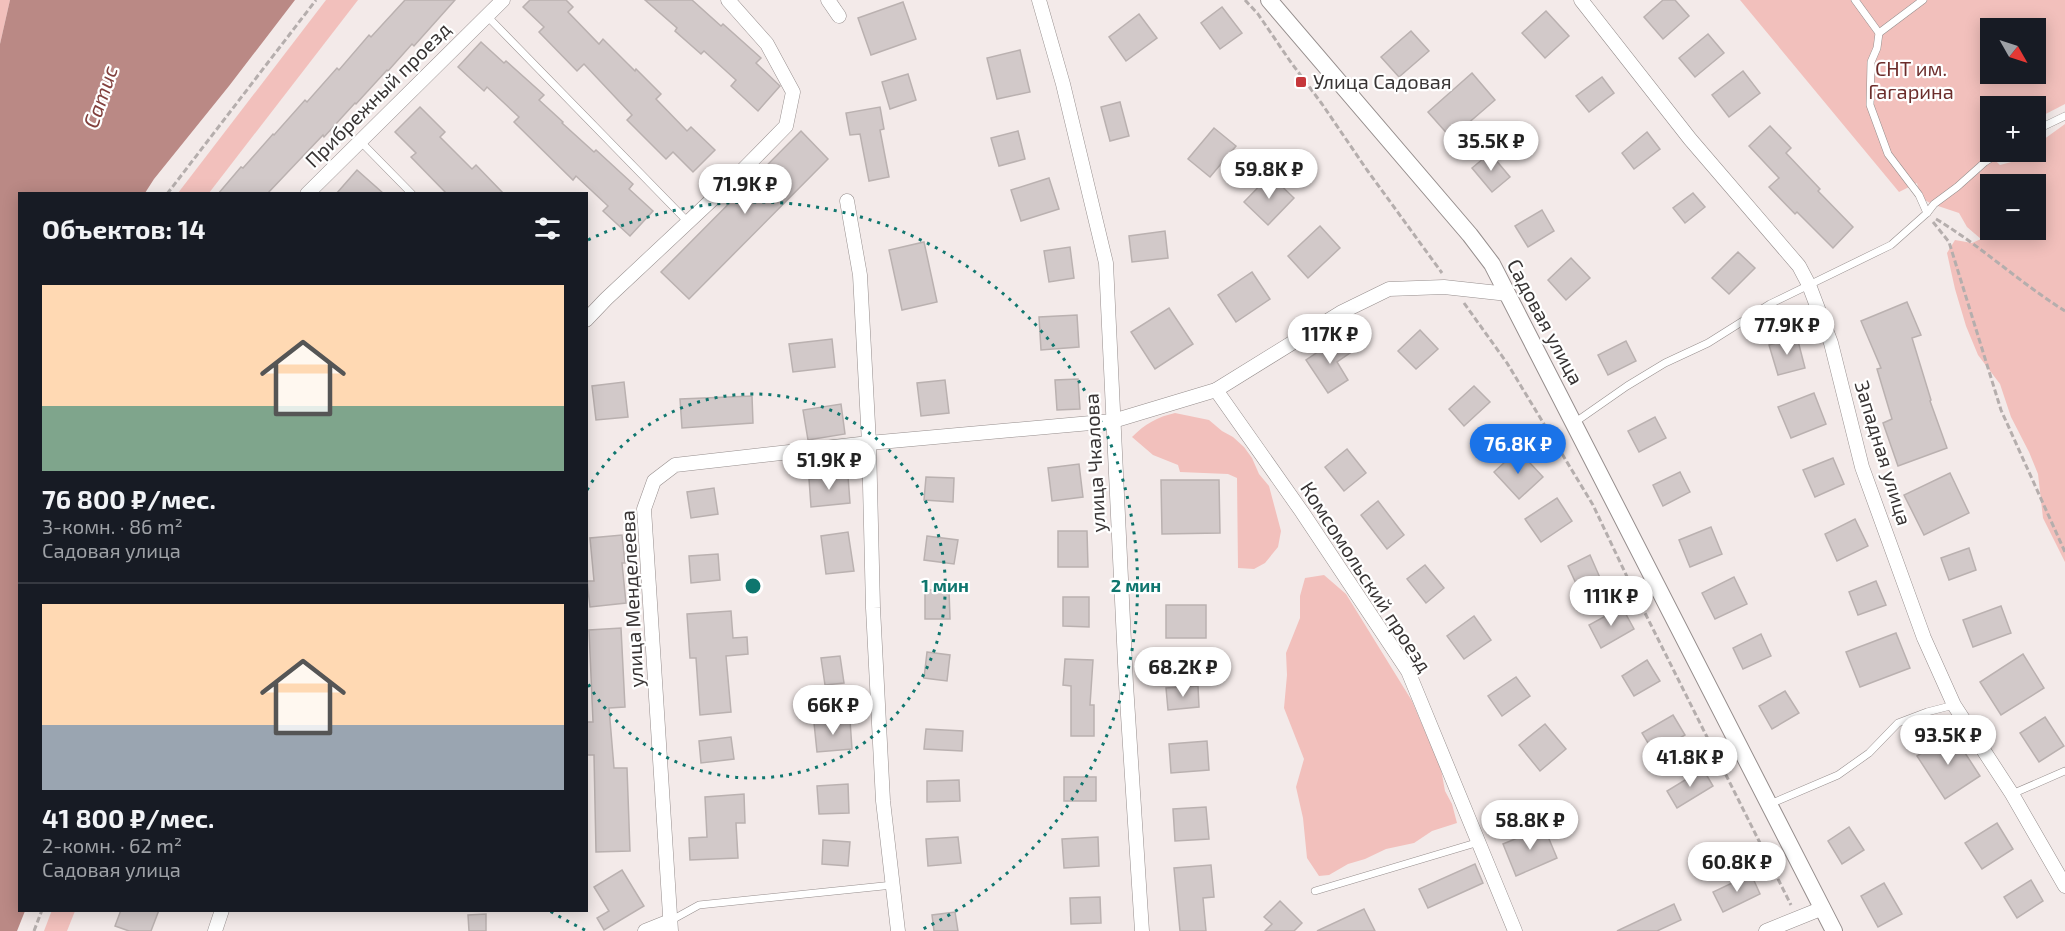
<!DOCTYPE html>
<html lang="ru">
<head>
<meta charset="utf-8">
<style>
  :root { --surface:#171b24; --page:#242831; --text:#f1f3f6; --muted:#9ea1a6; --line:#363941; --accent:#1a73e8 }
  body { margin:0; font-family:"Exo 2",sans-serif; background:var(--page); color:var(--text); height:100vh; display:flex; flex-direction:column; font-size:22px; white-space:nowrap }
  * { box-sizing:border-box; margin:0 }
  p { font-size:20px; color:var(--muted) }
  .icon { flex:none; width:33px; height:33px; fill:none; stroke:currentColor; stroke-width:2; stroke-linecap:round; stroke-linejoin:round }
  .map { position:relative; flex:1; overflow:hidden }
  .side { position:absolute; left:18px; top:192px; width:570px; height:720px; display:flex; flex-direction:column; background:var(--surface); border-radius:0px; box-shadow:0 3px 15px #0003 }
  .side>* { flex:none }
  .needle { width:39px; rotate:129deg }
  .tools { position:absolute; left:1980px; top:18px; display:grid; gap:12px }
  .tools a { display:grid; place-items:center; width:66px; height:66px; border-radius:0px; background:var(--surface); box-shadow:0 3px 15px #0003; font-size:30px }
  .price { position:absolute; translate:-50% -51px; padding:0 14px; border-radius:21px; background:#fff; color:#222; font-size:20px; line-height:39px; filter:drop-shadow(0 2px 3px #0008) }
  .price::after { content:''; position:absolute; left:50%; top:36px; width:18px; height:14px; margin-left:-9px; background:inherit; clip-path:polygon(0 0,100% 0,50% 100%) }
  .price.current { background:var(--accent); color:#fff }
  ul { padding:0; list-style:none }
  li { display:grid; align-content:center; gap:12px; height:318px; padding:0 24px }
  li+li { border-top:2px solid var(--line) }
  li span { display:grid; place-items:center; height:186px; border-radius:0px; color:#555 }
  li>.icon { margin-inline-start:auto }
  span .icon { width:108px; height:108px; fill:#fffc; stroke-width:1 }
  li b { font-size:26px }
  h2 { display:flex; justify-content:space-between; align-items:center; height:72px; padding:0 24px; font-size:26px }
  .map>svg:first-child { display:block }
</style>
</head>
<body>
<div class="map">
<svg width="2065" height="931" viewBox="0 0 2065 931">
  <rect width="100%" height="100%" fill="#f3eae9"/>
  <!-- green -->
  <g fill="#f2c0bc" fill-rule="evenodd">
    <path d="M0,0H10L0,44Z"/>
    <path d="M326,0H358L209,193H178Z"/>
    <path d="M1740,0H2065V104L2036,119V106H1990V143L1982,148L2000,165L2015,161L2025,152H2036V145L2065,124V562L2043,518L2038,474L2029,452L2011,417L2000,384L1978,355L1966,326L1955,289L1947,253L1955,240L1972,243L1981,239L1967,227L1959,213L1932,204L1917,196L1918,188L1917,183L1899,192ZM1990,28H2036V74H1990ZM1990,184H2036V230H1990Z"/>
    <path d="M1175,413L1209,420L1222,431L1233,437L1244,447L1252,458L1259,474L1269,486L1281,531L1278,547L1265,563L1254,569L1238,568L1237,478L1228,474L1180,472L1178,465L1153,455L1132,437C1145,424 1157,417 1175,413Z"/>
    <path d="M1324,575L1346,594L1412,701L1441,769L1445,791L1452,804L1457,823L1432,831L1414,843L1386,849L1365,859L1348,864L1329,875L1319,876L1307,858L1303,818L1296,787L1304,759L1284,708L1287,675L1286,653L1300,618V596L1305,578Z"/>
    <path d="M52,910L75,911L67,931H44Z"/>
  </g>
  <!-- water -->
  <path fill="#ba8985" d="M10,0H295L229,86L154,179L145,193L20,194V910L25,911L17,931H0V44Z"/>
  <!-- building -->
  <g fill="#d2c9c9" stroke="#bab1b0" stroke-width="1.5">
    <path d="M405,0H455L414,46L412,44L388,71L387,70L356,104L355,103L324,137L323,135L267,194H218L241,167L243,168L273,134L274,135L305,100L307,102L337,68L339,70L369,35L371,37Z"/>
    <path d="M530,0H566L573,7L568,12L599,44L603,39L635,71L636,69L661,94L656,99L687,131L691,127L715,150L693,172L673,152L666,159L627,120L632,115L584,64L577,71L539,32L544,27L523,7Z"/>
    <path d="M645,0H692L721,26L723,24L761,58L756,63L780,86L758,111L731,86L736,80L704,51L701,54L675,31L677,28Z"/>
    <path d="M1663,0H1675L1689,16L1663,39L1644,17Z"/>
    <path d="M903,2L916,39L871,55L858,18Z"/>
    <path d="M1222,7L1242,33L1220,49L1201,23Z"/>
    <path d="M1546,11L1569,36L1545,58L1522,33Z"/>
    <path d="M1139,14L1157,38L1126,61L1109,37Z"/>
    <path d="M1411,31L1429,51L1399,77L1381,57Z"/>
    <path d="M1708,34L1724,53L1695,77L1679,58Z"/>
    <path d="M481,42L504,63L506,61L544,95L539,100L563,122L562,123L594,152L596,150L633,184L629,189L653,211L630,236L603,211L608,206L576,176L573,180L514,122L519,117L487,87L484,91L458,67Z"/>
    <path d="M1020,50L1030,92L997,99L987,58Z"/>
    <path d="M1743,71L1760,93L1729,117L1712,95Z"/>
    <path d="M1472,73L1495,100L1451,138L1428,112Z"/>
    <path d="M908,74L916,100L890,109L882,82Z"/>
    <path d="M1602,77L1614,93L1589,112L1576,96Z"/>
    <path d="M1120,102L1129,136L1110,141L1101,107Z"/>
    <path d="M420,107L445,132L440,137L472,169L476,165L504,194H447L411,157L416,153L395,132Z"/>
    <path d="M880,107L884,129L880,130L889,177L869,181L860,134L850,135L846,113Z"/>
    <path d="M1770,126L1791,148L1786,153L1820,189L1818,191L1853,227L1833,248L1797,212L1795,214L1769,187L1779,178L1749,146Z"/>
    <path d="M1214,128L1236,146L1210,177L1188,159Z"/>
    <path d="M801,131L828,159L689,299L661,272Z"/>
    <path d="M1018,131L1025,159L999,166L991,138Z"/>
    <path d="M1647,132L1660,149L1634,169L1622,153Z"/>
    <path d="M1490,153L1510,177L1492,192L1472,168Z"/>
    <path d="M357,170L384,194H336Z"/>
    <path d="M1270,175L1294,198L1268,225L1244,202Z"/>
    <path d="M1049,178L1059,209L1021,221L1011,190Z"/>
    <path d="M1693,193L1705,207L1685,223L1673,208Z"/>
    <path d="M1542,210L1554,231L1528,247L1515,226Z"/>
    <path d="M1320,226L1340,248L1308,278L1288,256Z"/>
    <path d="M1165,231L1168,258L1132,262L1129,236Z"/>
    <path d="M924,242L937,302L902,310L889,250Z"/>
    <path d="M1070,247L1074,278L1049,282L1044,251Z"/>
    <path d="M1738,252L1755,268L1729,294L1712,278Z"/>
    <path d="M1571,258L1590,278L1566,300L1548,280Z"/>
    <path d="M1252,272L1270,299L1236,322L1218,295Z"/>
    <path d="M1907,302L1921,335L1912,338L1931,400L1930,401L1947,448L1898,466L1883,423L1892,419L1877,369L1881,368L1861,321Z"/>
    <path d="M1169,308L1193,344L1155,369L1131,332Z"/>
    <path d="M1077,315L1079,347L1041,350L1039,317Z"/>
    <path d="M1420,330L1438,349L1416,369L1398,351Z"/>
    <path d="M1340,337L1350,353L1337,362L1348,380L1328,393L1306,360Z"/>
    <path d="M1797,337L1805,368L1778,375L1769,345Z"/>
    <path d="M832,339L835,367L793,372L789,344Z"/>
    <path d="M1626,341L1636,361L1608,375L1598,355Z"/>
    <path d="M1078,379L1080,409L1057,410L1055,380Z"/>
    <path d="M945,380L949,413L921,416L917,383Z"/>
    <path d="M624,382L628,417L596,420L592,386Z"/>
    <path d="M1474,386L1490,402L1464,426L1449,409Z"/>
    <path d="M1814,393L1826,424L1791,438L1778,407Z"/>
    <path d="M752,396L753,423L682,428L680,399Z"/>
    <path d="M841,404L845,434L808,440L803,410Z"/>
    <path d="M1655,417L1666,438L1639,452L1628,431Z"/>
    <path d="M1347,449L1366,473L1344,491L1325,467Z"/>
    <path d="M1518,450L1543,477L1519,499L1494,472Z"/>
    <path d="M1833,458L1844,484L1815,497L1803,470Z"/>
    <path d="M1079,464L1083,497L1052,501L1048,468Z"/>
    <path d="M1680,472L1690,492L1663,506L1653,485Z"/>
    <path d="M1950,473L1969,513L1924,535L1904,495Z"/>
    <path d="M848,476L850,503L811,507L809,479Z"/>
    <path d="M926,477L954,478L953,502L924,500Z"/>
    <path d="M1161,480H1219L1220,533L1162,534Z"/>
    <path d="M714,488L718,514L691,518L687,492Z"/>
    <path d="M1557,498L1572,521L1541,542L1525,519Z"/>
    <path d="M1378,501L1404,535L1387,549L1361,515Z"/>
    <path d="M1855,519L1868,546L1837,561L1825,534Z"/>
    <path d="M1711,527L1722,554L1690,567L1679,540Z"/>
    <path d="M1058,531H1087L1088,567H1058Z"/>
    <path d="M848,532L854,571L826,574L821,536Z"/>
    <path d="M622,535L625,563H622L626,603L590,607L587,581H594L590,538Z"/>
    <path d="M927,536L958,540L954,564L924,560Z"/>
    <path d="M1969,548L1976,570L1949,580L1941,558Z"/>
    <path d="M718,554L720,580L691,583L689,556Z"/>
    <path d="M1590,555L1601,580L1579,590L1568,566Z"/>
    <path d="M1425,565L1444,588L1426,603L1407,579Z"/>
    <path d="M1734,577L1747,604L1715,619L1702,593Z"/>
    <path d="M1876,581L1886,605L1858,615L1849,592Z"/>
    <path d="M925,590H949L950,619H925Z"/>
    <path d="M1063,597H1089V627L1063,626Z"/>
    <rect x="1166" y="605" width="40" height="33"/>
    <path d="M2001,606L2011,633L1973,647L1963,620Z"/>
    <path d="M1622,607L1634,629L1601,648L1589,625Z"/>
    <path d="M731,611L733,638L747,637L748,654L726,656L731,712L700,715L696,658H690L687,614Z"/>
    <path d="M1474,616L1491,640L1464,659L1447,636Z"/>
    <path d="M621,628L625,707L609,708L614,768H627L630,851L596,852L594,755H586V722H593L589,630Z"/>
    <path d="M1896,633L1910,668L1860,687L1846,652Z"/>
    <path d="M1761,634L1771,656L1743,669L1733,648Z"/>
    <path d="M927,652L950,655L947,681L924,678Z"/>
    <path d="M2023,654L2044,688L2001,715L1980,682Z"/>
    <path d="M840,656L844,683L825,685L821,658Z"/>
    <path d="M1065,659L1093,660L1090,705H1094V736H1071V686L1063,685Z"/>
    <path d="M1647,660L1660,681L1634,696L1622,676Z"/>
    <path d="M1516,677L1530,696L1502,716L1488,696Z"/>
    <path d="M1198,686L1199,707L1168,710L1166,688Z"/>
    <path d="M1785,691L1799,713L1772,729L1759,706Z"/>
    <path d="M1673,715L1685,735L1654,753L1642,733Z"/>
    <path d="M2045,717L2064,746L2039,762L2020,733Z"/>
    <path d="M850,720L852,749L817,752L814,723Z"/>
    <path d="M1545,724L1566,749L1540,771L1519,745Z"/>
    <path d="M926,729L963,731L962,751L924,749Z"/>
    <path d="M1952,733L1980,776L1945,799L1917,756Z"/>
    <path d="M731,737L734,759L701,763L699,741Z"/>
    <path d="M1207,741L1209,770L1171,773L1169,744Z"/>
    <path d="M1703,769L1713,786L1677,808L1667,791Z"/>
    <rect x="1064" y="777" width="32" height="24"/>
    <path d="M959,780L960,801L927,802V781Z"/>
    <path d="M848,784L849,813L819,814L817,786Z"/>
    <path d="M744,794L745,823H736L738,858L690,860L689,838L707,837L705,797Z"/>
    <path d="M1206,807L1209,839L1175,841L1173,809Z"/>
    <path d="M1997,823L2013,849L1982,869L1965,843Z"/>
    <path d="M1544,827L1557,858L1516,876L1503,844Z"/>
    <path d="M1849,827L1864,850L1842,864L1828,841Z"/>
    <path d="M958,837L961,863L928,866L926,839Z"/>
    <path d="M1098,837L1099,866L1064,868L1062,839Z"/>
    <path d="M823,840L850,842L848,866L822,864Z"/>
    <path d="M1475,864L1483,883L1428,908L1419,889Z"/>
    <path d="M1211,865L1214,897L1203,898L1206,931H1180L1174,868Z"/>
    <path d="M622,870L644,906L604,930L597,918L609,911L594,887Z"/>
    <path d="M1751,874L1760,894L1723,912L1713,892Z"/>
    <path d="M2031,880L2043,901L2017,918L2004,897Z"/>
    <path d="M1884,883L1902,914L1878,927L1861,896Z"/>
    <path d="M1100,897L1101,923L1071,924L1070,898Z"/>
    <path d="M1280,901L1302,923L1294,931H1265L1272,924L1264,917Z"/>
    <path d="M1674,904L1681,920L1657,931H1617Z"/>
    <path d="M1364,909L1375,931H1317Z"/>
    <path d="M121,910H159L151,931H129L115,926Z"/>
    <path d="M955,912L958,931H934L932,915Z"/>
    <path d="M486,914V931H469L468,915Z"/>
  </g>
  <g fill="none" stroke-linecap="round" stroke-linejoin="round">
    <defs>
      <g id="service">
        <path d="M1855,0L1879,33L1877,48L1871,62L1870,105L1888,154L1919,195L1927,213"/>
        <path d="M487,16L688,222"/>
        <path d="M1879,33L1923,0"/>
        <path d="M2036,130L2065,116"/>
        <path d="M360,141L412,194"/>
        <path d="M1574,423L1627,386L1665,363L1708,343L1770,304L1891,245L1927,213L1934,204L1957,187L1985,162L2000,152"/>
        <path d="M2012,794L2065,771"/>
        <path d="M1770,804L1838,775L1869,753L1898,723L1927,712L1954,705"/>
        <path d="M1315,891L1479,842"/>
        <path d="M670,921L699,905L893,885"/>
      </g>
      <g id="minor">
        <path d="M828,0L839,16"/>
        <path d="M1039,0L1063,84L1106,263L1126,684L1142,931"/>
        <path d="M1581,0L1690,139L1799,266L1809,285L1831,343L1862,467L1924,638L1954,705L2012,794L2065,886"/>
        <path d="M307,194L503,0"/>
        <path d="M847,201L860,275L869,443L873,608L883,801L898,931"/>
        <path d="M586,320L606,299L733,180L786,126L793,92L767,44L728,0"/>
        <path d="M1216,390L1302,512L1408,671L1515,931"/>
        <path d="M215,931L222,910"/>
        <path d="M645,931L670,921"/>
        <path d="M671,931L644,509L654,481L675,465L869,443L1113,421L1216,390L1342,312L1389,289L1444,287L1508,294"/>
        <path d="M1766,931L1823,908"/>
      </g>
      <path id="tertiary" d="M1269,0L1470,235L1492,264L1834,931"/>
    </defs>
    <!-- service casing -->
    <use href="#service" stroke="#968e8d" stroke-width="8"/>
    <!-- minor casing -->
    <use href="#minor" stroke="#968e8d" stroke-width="15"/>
    <!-- tertiary casing -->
    <use href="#tertiary" stroke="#968e8d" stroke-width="18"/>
    <!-- path -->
    <g stroke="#b5aead" stroke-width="3" stroke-dasharray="6 3" stroke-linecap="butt">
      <path d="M1245,0L1258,14L1290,61L1322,104L1367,170L1442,273"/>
      <path d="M167,194L316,0"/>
      <path d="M1936,219C1981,246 2020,283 2065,311"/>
      <path d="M1933,222L1949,242L2001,410L2065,552"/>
      <path d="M1464,303L1507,363L1593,505L1630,583L1791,905"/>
      <path d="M34,931L42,910"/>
    </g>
    <!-- service -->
    <use href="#service" stroke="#fff" stroke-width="7"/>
    <!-- minor -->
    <use href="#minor" stroke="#fff" stroke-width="14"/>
    <!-- tertiary -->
    <use href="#tertiary" stroke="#fff" stroke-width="16"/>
  </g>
  <!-- distance rings -->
  <g fill="none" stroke="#0f766e" stroke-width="3" stroke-dasharray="3 6">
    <path d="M587 490A192 192 0 1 1 587 682"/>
    <path d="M585 930A383 383 0 0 1 550 911M588 240A383 383 0 0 1 921 930"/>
  </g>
  <!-- markers -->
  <rect fill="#c6363a" stroke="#fff" stroke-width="2" x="1295" y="76" width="12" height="12" rx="3"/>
  <g text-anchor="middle" stroke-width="4.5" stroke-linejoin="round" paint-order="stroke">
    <!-- park labels -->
    <g font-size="20" fill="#6c2d2b" stroke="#fff">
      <text x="1911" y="76">СНТ им.<tspan x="1911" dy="23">Гагарина</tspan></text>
    </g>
    <!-- poi labels -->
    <g font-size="20" fill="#383434" stroke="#fff" text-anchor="start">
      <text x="1313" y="89">Улица Садовая</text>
    </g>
    <!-- street labels -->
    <g font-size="20" fill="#383434" stroke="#fff">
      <text transform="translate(378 95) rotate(-45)" y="7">Прибрежный проезд</text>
      <text transform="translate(1545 322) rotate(62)" y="7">Садовая улица</text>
      <text transform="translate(1883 453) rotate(73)" y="7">Западная улица</text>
      <text transform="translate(1095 463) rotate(-93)" y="7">улица Чкалова</text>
      <text transform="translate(1366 577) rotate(57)" y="7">Комсомольский проезд</text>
      <text transform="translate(632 599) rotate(-93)" y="7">улица Менделеева</text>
    </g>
    <!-- water labels -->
    <g font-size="21" font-style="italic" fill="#82403d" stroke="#fff">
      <text transform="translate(101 97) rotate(-71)" y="7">Сатис</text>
    </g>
  </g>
  <circle cx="753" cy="586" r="9" fill="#0f766e" stroke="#fff" stroke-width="3"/>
  <g font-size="18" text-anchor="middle" font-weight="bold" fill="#0f766e" stroke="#fff" stroke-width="4.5" stroke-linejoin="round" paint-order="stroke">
    <text x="945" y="592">1 мин</text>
    <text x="1136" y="592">2 мин</text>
  </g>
</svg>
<div class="tools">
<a><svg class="needle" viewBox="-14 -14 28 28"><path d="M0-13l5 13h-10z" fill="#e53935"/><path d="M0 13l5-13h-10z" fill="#9ea1a6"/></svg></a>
<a>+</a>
<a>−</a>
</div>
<b class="price" style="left:1491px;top:172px">35.5K ₽</b>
<b class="price" style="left:1269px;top:200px">59.8K ₽</b>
<b class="price" style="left:745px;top:215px">71.9K ₽</b>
<b class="price" style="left:1787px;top:356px">77.9K ₽</b>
<b class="price" style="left:1330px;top:365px">117K ₽</b>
<b class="price current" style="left:1518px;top:475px">76.8K ₽</b>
<b class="price" style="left:829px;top:491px">51.9K ₽</b>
<b class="price" style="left:1611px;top:627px">111K ₽</b>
<b class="price" style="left:1183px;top:698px">68.2K ₽</b>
<b class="price" style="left:833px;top:736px">66K ₽</b>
<b class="price" style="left:1948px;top:766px">93.5K ₽</b>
<b class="price" style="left:1690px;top:788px">41.8K ₽</b>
<b class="price" style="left:1530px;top:851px">58.8K ₽</b>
<b class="price" style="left:1737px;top:893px">60.8K ₽</b>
<section class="side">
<h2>Объектов: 14<svg class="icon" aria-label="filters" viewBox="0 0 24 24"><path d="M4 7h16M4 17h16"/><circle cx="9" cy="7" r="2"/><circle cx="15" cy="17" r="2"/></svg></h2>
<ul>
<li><span style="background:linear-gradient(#ffd9b3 65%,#7fa58c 0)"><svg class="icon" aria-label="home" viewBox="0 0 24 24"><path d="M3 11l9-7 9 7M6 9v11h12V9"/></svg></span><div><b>76 800 ₽/мес.</b><p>3-комн. · 86 m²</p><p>Садовая улица</p></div></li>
<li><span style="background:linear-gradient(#ffd9b3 65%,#9aa5b1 0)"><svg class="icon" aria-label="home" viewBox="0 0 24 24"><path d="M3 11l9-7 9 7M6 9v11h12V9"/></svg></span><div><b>41 800 ₽/мес.</b><p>2-комн. · 62 m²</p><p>Садовая улица</p></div></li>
</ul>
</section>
</div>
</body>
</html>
